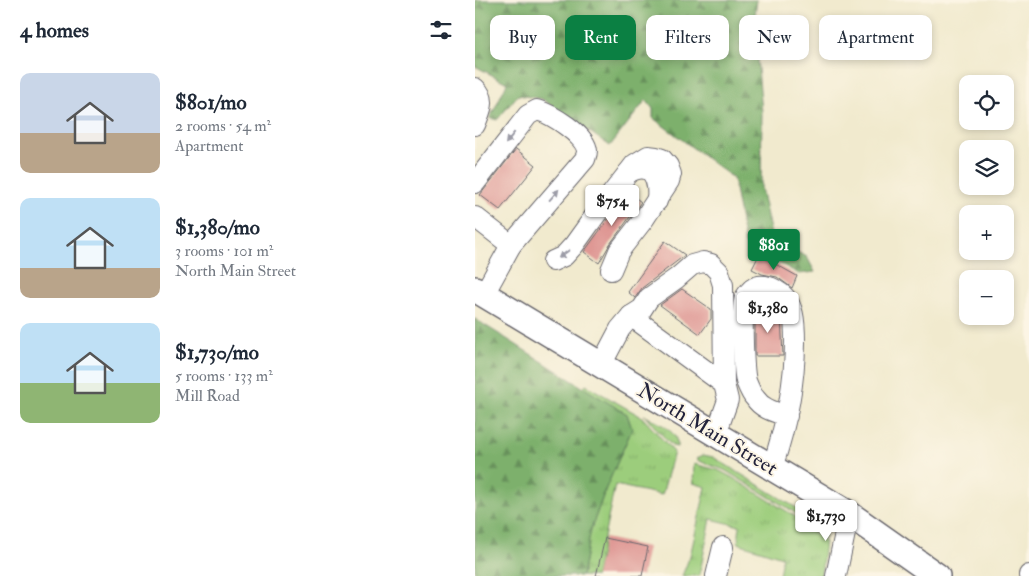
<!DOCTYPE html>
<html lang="en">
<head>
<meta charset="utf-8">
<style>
  :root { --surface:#fff; --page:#f2f2f3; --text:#1f2937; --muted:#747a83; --accent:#0b8043 }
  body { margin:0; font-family:"IM FELL Double Pica",serif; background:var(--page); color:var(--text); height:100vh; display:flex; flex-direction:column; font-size:19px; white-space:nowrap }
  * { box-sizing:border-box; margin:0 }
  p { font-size:16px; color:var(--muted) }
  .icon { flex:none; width:28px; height:28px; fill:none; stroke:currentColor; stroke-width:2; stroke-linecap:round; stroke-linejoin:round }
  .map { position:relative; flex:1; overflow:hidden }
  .drawer { display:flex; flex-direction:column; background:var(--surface); width:475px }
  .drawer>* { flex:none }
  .hud { position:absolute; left:15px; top:15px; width:464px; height:45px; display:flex; gap:10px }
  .tools { position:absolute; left:484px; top:75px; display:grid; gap:10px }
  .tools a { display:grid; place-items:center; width:55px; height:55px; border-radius:10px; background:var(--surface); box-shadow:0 2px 8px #0003; font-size:25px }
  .price { position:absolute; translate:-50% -42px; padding:0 11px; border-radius:5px; background:#fff; color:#222; font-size:16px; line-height:32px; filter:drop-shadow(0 1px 2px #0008) }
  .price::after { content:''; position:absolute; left:50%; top:30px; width:15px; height:11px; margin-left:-8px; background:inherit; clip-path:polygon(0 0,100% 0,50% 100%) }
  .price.selected { background:var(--accent); color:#fff }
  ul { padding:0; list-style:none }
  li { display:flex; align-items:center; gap:15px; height:125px; padding:0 20px }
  li span { display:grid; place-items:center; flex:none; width:140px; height:100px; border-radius:10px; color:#555 }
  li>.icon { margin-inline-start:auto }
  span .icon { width:60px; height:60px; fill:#fffc; stroke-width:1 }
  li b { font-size:21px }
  h2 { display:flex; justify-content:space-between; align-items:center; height:60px; padding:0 20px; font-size:21px }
  .tag { padding:0 18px; border-radius:10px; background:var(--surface); box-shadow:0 2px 8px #0003; font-size:18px; line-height:45px }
  .tag.selected { background:var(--accent); color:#fff }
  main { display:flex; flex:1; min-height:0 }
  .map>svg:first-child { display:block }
</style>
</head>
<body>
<main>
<section class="drawer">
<h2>4 homes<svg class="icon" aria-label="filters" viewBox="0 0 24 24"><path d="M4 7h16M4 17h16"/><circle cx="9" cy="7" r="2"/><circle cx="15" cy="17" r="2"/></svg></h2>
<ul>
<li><span style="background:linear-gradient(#c9d6e8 60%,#b9a48a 0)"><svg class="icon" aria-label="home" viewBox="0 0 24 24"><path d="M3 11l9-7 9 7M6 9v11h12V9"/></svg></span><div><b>$801/mo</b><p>2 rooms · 54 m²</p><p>Apartment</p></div></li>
<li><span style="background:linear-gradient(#bfe0f5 70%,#b9a48a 0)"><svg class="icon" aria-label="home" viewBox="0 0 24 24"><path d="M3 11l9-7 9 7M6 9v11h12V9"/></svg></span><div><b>$1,380/mo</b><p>3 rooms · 101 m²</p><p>North Main Street</p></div></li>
<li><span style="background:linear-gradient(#bfe0f5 60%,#8fb573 0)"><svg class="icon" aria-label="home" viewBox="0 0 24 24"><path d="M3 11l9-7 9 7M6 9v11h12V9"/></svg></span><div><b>$1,730/mo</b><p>5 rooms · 133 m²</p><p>Mill Road</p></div></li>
</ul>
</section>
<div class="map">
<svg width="554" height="576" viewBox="0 0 554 576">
  <defs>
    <pattern id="grass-tufts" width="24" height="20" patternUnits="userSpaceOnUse" patternTransform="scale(1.25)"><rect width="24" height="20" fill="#9ccd7c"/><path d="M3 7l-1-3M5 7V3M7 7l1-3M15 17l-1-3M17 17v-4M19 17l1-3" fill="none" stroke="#86b06c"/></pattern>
    <pattern id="forest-firs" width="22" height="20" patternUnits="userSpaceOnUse" patternTransform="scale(1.25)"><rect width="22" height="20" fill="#7db06c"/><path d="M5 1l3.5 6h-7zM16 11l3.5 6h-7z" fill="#668f5a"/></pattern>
  </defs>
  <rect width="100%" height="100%" fill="#fcf5e5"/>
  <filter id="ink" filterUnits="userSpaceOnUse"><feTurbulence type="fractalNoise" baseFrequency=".02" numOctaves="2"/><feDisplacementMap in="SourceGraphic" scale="10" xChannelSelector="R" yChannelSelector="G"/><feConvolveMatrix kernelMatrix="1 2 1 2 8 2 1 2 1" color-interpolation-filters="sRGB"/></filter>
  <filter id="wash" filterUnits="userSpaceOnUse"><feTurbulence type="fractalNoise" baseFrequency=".0096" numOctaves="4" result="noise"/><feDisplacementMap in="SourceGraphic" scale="20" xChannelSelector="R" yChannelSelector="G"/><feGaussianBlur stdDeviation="1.12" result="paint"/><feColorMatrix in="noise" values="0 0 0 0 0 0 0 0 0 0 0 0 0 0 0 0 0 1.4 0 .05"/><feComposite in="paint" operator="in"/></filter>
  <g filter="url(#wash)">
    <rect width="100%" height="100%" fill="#f1eace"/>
    <!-- grass -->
    <g fill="url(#grass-tufts)" stroke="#5f785c">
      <path d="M111,385L167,417L199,452L187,495L140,485L121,576H107L116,529L131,488L157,429L152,414L108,388Z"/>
      <path d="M169,415C181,422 204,430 202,447L197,446Z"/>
      <path d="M228,455L238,457L341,520L347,525L351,537L348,538L319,512L251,471C241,466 231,465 221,459Z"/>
      <path d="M219,464L243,470L258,478L318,515L350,542L346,576H304L307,557L263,543L265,526L236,519L224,576H207L215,556L231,487L218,483Z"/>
    </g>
    <!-- forest -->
    <g fill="url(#forest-firs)" stroke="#506954">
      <path d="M0,0H282L279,24L287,112L286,188L297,239L332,257L340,272L324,274L270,244L258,178L178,118V109L171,100L135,146L67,99L43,95L22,120L15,118L32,83L0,66Z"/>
      <path d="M0,319C51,350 100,384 152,414L157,429L131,488L116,529L107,576H0Z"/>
    </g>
    <g id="blocks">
      <!-- building -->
      <g fill="#df9894">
        <path d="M41,149L61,165L25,210L5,195Z"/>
        <path d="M153,192L166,202L135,244L124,263L109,252Z"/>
        <path d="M190,241L210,255L167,288L160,298L153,292Z"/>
        <path d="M284,255L322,276L317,288L302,277L287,274L277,269Z"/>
        <path d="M207,289L236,309V319L225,334L185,305Z"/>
        <path d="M280,309H298V315L306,316L308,356H280Z"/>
        <path d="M130,538L173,547L167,576H121Z"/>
      </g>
    </g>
  </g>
  <g filter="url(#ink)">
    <use href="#blocks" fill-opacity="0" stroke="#6a686e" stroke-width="1"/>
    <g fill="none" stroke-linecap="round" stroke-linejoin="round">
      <defs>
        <g id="minor">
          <path d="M0,88C13,100 5,111 0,125"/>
          <path d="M153,173C178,159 184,180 182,201"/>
          <path d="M0,183L53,115L62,110C76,114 111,135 112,151C112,154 111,156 110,159L36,245"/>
          <path d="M0,217L36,245L9,294"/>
          <path d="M78,261L89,256L99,245L122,213L160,164L173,156L181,157L187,159L193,166L196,174L194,181L169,219L144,251L136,270"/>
          <path d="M156,316L167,309L174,298L202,278L217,265L228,262L236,264L244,272L248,285L249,384"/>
          <path d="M126,365L145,329L156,316L249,384L253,400L241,434"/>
          <path d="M297,468C311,426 320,386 320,342C320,324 320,301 302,291C295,286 285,283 277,289C275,291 271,295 270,298C266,309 268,368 271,381C273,386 276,394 280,398C287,409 300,412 312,416"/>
          <path d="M241,576L248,547"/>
          <path d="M361,576L374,514"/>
          <path d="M554,576V575"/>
        </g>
        <path id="major" d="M0,289L374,514L462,576"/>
      </defs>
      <!-- minor casing -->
      <use href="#minor" stroke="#6a686e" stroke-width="22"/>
      <!-- major casing -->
      <use href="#major" stroke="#6a686e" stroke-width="28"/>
      <!-- minor -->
      <use href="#minor" stroke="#fff" stroke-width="20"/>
      <!-- major -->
      <use href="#major" stroke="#fff" stroke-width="25"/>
    </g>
    <!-- one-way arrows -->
    <defs><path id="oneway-solid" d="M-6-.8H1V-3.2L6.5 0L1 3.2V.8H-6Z" transform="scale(1.25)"/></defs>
    <g fill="#9c9ca7">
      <use href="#oneway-solid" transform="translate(35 138) rotate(128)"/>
      <use href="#oneway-solid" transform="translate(79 195) rotate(-49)"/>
      <use href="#oneway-solid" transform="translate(89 254) rotate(143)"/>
    </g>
  </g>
  <g text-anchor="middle" stroke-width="4" stroke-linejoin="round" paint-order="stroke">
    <!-- street labels -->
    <g font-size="21" fill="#22223b" stroke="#fcf5e5">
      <text transform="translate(233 429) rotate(31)" y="7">North Main Street</text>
    </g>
  </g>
</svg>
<div class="tools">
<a><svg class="icon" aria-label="locate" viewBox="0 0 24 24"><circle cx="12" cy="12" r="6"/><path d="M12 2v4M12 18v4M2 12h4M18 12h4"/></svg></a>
<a><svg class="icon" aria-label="layers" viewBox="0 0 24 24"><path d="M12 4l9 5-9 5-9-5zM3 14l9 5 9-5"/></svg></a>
<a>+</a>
<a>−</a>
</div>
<b class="price" style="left:137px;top:227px">$754</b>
<b class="price selected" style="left:299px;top:271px">$801</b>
<b class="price" style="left:293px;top:334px">$1,380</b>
<b class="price" style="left:351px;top:542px">$1,730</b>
<div class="hud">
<a class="tag">Buy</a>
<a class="tag selected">Rent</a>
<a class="tag">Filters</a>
<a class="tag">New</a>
<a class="tag">Apartment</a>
</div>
</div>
</main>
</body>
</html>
